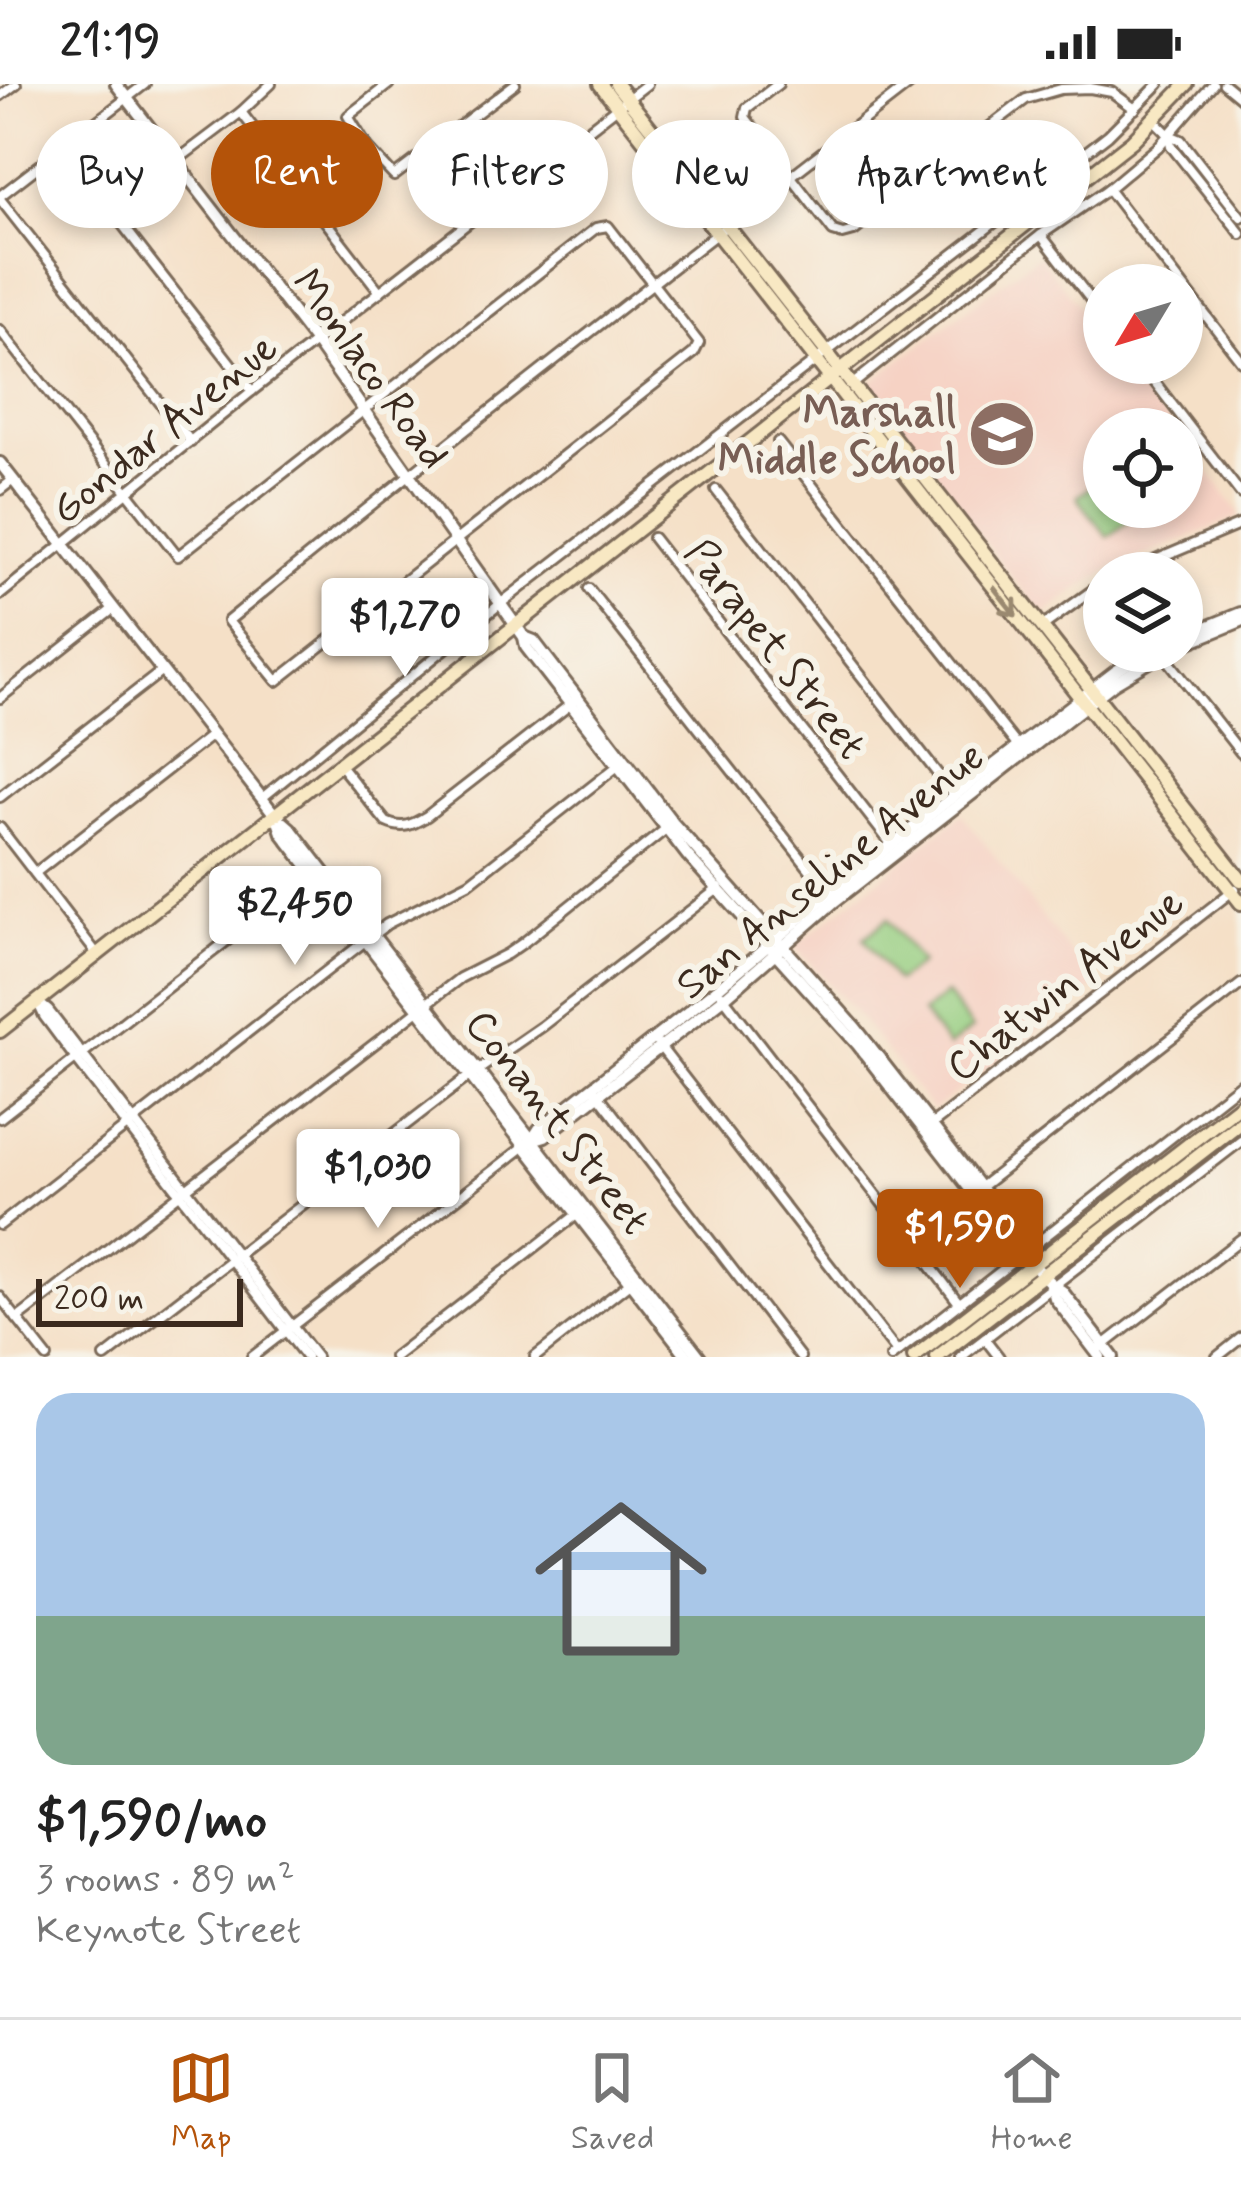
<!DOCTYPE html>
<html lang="en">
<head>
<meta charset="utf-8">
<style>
  :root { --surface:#fff; --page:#f6f6f6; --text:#222; --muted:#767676; --line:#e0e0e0; --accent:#b45309 }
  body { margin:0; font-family:Mynerve,sans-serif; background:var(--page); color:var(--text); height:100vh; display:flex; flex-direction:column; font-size:45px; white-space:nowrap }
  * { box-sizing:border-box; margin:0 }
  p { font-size:39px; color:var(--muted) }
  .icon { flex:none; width:66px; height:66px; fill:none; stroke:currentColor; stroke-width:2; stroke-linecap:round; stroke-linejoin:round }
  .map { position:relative; height:1273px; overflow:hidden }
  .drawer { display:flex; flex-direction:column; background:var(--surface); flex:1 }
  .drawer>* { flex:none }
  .hud { position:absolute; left:36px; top:36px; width:1170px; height:108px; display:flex; gap:24px }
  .needle { width:78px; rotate:232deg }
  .fabs { position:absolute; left:1083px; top:180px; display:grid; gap:24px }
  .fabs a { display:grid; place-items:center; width:120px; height:120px; border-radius:50%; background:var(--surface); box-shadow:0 6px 18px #0003; font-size:60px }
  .scale { position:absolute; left:36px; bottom:30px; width:207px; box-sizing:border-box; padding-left:12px; border:6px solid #3b2a1e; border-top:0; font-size:33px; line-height:42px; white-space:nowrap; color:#3b2a1e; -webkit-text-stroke:9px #f7f3e8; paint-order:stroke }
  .price { position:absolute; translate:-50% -102px; padding:0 27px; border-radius:12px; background:#fff; color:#222; font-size:39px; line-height:78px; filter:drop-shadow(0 3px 6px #0008) }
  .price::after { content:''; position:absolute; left:50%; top:72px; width:36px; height:27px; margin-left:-18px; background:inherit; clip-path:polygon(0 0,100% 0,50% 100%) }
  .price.on { background:var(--accent); color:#fff }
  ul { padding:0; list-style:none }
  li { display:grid; align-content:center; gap:24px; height:636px; padding:0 36px }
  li+li { border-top:3px solid var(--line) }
  li span { display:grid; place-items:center; height:372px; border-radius:36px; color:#555 }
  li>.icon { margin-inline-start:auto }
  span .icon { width:216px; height:216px; fill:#fffc; stroke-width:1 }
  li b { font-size:51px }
  .tag { padding:0 42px; border-radius:54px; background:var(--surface); box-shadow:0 6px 18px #0003; font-size:42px; line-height:108px }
  .tag.on { background:var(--accent); color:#fff }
  .status { display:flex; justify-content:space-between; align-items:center; height:84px; padding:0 60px; background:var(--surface); direction:ltr }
  .status svg { height:33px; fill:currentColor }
  .tab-bar { display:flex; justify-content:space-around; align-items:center; height:168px; border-top:3px solid var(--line); background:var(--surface); font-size:33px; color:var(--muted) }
  .tab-bar a { display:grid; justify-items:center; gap:6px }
  .tab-bar .on { color:var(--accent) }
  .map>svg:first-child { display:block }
</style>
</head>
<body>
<div class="status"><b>21:19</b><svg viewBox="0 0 49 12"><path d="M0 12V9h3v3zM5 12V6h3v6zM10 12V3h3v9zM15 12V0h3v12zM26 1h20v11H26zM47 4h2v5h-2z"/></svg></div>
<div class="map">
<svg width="1241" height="1273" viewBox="0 0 1241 1273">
  <rect width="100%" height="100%" fill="#f7f3e8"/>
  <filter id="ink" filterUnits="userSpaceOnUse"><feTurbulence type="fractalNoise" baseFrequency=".00833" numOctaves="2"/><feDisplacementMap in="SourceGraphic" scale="24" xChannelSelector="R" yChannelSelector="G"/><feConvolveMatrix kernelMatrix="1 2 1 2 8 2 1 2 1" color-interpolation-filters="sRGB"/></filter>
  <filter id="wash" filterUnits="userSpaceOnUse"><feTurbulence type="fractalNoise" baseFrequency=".004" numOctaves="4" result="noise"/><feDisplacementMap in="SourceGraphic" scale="48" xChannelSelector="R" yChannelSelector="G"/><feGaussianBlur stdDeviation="2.7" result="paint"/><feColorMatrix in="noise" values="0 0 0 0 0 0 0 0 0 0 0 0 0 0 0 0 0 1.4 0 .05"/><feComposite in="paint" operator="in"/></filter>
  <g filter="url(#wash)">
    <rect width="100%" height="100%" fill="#f5e0c7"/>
    <!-- built -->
    <g fill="#f6d2c4">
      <path d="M1039,171L1104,254V279H1123L1175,345H1104V423H1182V354L1239,428V433L1115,483L1085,500L1042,531L864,303Z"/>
      <path d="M962,730L1096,902L933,1026L856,929L797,865L798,859Z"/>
    </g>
    <!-- green -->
    <g fill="#95cd80" stroke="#687c4f" stroke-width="3">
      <path d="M1104,392V423H1147L1108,453L1077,413Z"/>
      <path d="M888,835L921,879L896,898L864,854Z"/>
      <path d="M946,910L972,945L948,963L922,929Z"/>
    </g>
  </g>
  <g filter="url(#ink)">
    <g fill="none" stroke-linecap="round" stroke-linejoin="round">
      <defs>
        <g id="minor">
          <path d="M389,0L348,32L367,63L394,92L515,0"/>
          <path d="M778,0L747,24L745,33L833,147L843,150L854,147L1026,15L1061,5L1090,4L1112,8L1135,25"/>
          <path d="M1224,0L1241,14"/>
          <path d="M0,12L16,0"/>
          <path d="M241,28L380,208"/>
          <path d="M1154,36L1169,51L1181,56L1241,133"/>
          <path d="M1169,53L1171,62L1241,150"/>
          <path d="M62,63L252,307"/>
          <path d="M176,77L241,28L271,0"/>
          <path d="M1108,105L1241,277"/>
          <path d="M0,112L145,0"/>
          <path d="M0,115L191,358"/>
          <path d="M1041,151L1104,233"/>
          <path d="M0,246L178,472L596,144L608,142L699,259L694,269L277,597L228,537C452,354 681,177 910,0"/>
          <path d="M1140,279L1241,410"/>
          <path d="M853,300L1041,151L1108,105L1158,63L1213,0"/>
          <path d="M778,358L1019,664"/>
          <path d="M0,406L13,396"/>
          <path d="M716,406L955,712"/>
          <path d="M653,454L892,761"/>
          <path d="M1125,489L1241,440"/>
          <path d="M589,505L830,811"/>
          <path d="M0,511L252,307L647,0"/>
          <path d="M1043,542L1104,498"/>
          <path d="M1161,567L1241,669"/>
          <path d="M0,614L113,525"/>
          <path d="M340,681L386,738C403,746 412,741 427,732L572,619"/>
          <path d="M0,713L162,587"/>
          <path d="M262,714L500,520L1108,51L1159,0"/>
          <path d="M0,744L97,870"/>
          <path d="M35,789L212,651"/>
          <path d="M722,911L959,1219"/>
          <path d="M38,918L48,926L316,1273"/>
          <path d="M38,919L44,932L76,975L306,1273"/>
          <path d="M658,960L897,1268"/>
          <path d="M597,1009L800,1273"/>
          <path d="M0,1034L315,788"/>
          <path d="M930,1042L1235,805"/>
          <path d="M977,1106L1241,900"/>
          <path d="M0,1141L387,840L470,798L619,681"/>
          <path d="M0,1213L47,1273"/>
          <path d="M17,1235L460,894L507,870L523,859L667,744"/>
          <path d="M985,1255L999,1273"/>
          <path d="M1100,1264L1241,1155"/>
          <path d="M105,1273L464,996L542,942L719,804"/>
          <path d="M252,1273L526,1061"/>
          <path d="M394,1273L579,1129"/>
          <path d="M535,1273L632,1197"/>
          <path d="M891,1273L1241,999"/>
          <path d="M961,1273L1241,1057"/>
          <path d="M1217,1273L1241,1254"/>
        </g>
        <g id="tertiary">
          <path d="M116,0L315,257L524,553L526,563L688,772L858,961L1015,1163L1026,1166"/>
          <path d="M0,379L275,731L290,744L700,1273"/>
          <path d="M524,553L534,557L673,739L855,943L1022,1157C1028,1175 1045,1198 1062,1207L1113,1273"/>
          <path d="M1182,553L1241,529"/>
          <path d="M1182,561L1241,537"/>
          <path d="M277,734L282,749L688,1273"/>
          <path d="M532,1056L545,1052L724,914L835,817L1113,600L1168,567"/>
          <path d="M532,1056L539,1045L717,905L829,810L955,711L1116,587L1149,567"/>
          <path d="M1052,1202L1055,1214L1100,1273"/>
        </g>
        <g id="secondary">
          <path d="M600,0L1241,819"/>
          <path d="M616,0L1241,796"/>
          <path d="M0,947L1132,57L1187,0"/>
          <path d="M914,1273L1241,1020"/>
          <path d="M937,1273L1241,1038"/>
        </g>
      </defs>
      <!-- minor casing -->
      <use href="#minor" stroke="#7c6a59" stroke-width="14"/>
      <!-- tertiary casing -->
      <use href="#tertiary" stroke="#7c6a59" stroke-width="16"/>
      <!-- secondary casing -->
      <use href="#secondary" stroke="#7c6a59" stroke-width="18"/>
      <!-- minor -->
      <use href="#minor" stroke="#fff" stroke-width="8"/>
      <!-- tertiary -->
      <use href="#tertiary" stroke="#fff" stroke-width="10"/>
      <!-- secondary -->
      <use href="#secondary" stroke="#f8e8c3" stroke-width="12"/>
    </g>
    <!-- one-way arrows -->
    <defs><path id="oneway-shaft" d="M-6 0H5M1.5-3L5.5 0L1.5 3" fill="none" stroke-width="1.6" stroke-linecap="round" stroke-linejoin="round" transform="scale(3)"/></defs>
    <use stroke="#9a8970" href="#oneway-shaft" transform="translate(1005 518) rotate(52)"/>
  </g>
  <!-- icons -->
  <defs>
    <symbol id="school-disc" viewBox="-11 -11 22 22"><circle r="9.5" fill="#8d6e63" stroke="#f7f3e8"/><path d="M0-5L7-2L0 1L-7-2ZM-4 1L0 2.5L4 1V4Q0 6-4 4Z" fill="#fff"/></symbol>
  </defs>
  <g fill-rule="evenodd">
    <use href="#school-disc" x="964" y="312" width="76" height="76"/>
  </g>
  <g text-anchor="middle" stroke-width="12" stroke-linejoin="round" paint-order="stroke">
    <!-- street labels -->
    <g font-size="42" fill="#3b2a1e" stroke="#f7f3e8">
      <text transform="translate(372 284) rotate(54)" y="15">Monlaco Road</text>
      <text transform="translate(163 343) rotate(-39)" y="15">Gondar Avenue</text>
      <text transform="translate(777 564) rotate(52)" y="15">Parapet Street</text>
      <text transform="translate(829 785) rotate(-39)" y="15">San Anseline Avenue</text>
      <text transform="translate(1064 899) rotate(-38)" y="15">Chatwin Avenue</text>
      <text transform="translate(559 1037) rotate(52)" y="15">Conant Street</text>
    </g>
    <!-- education labels -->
    <g font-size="42" font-weight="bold" fill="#785e54" stroke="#f7f3e8" text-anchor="end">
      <text x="956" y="341">Marshall<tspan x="956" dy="48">Middle School</tspan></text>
    </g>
  </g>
</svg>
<div class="fabs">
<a><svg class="needle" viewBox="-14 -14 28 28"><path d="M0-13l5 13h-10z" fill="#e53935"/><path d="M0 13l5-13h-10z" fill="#767676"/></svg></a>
<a><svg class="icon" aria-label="locate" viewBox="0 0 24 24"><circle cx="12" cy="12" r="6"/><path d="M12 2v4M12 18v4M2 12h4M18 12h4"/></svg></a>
<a><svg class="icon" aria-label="layers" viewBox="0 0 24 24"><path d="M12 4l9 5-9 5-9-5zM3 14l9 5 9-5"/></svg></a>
</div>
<div class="scale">200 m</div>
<b class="price" style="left:405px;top:596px">$1,270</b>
<b class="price" style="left:295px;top:884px">$2,450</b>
<b class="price" style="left:378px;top:1147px">$1,030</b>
<b class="price on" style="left:960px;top:1207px">$1,590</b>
<div class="hud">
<a class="tag">Buy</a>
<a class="tag on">Rent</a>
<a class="tag">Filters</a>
<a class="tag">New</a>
<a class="tag">Apartment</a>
</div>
</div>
<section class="drawer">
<ul>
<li><span style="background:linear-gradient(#a9c7e8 60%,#7fa58c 0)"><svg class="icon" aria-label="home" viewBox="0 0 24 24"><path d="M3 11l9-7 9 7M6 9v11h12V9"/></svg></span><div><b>$1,590/mo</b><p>3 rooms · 89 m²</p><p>Keynote Street</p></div></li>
</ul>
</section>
<nav class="tab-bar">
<a class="on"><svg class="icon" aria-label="map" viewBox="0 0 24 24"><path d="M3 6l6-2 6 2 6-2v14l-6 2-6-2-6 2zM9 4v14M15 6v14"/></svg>Map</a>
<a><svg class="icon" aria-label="saved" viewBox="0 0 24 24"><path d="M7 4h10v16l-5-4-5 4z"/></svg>Saved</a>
<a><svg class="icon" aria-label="home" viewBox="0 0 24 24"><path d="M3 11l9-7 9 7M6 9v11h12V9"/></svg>Home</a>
</nav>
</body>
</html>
